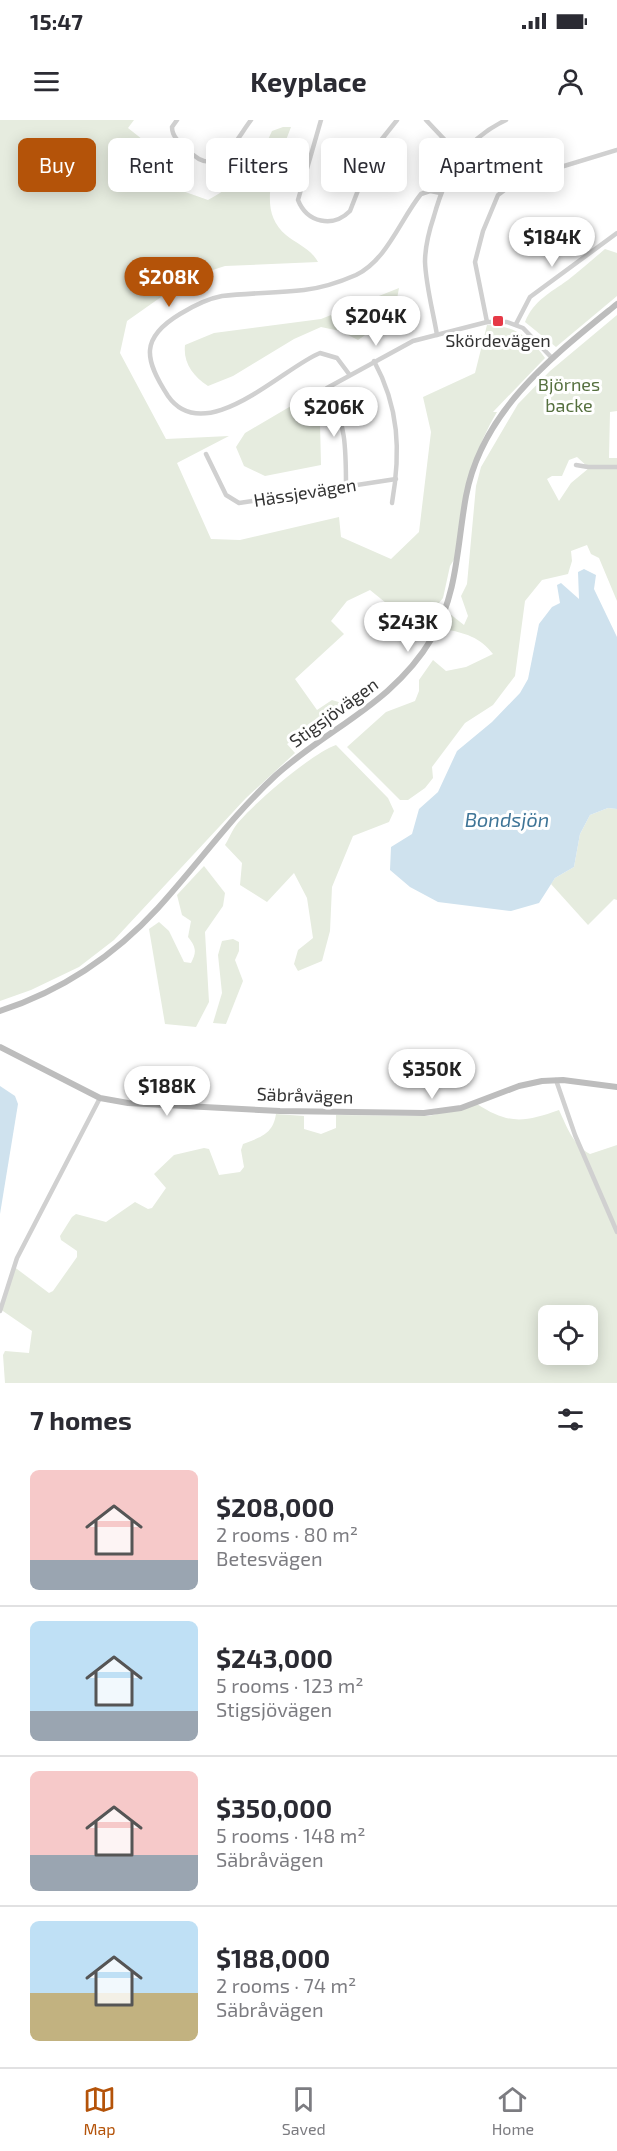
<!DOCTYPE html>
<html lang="en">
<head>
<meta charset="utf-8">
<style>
  :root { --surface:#fff; --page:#f7f7f7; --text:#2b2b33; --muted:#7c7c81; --line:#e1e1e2; --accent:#b45309 }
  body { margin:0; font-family:"Exo 2",sans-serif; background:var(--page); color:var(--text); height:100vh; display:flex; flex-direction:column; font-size:22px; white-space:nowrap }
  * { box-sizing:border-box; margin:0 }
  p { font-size:20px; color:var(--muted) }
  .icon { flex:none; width:33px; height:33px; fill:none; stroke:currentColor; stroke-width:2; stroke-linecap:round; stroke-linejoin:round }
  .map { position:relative; height:1263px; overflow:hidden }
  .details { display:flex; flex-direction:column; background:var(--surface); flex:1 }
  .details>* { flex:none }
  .hud { position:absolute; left:18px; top:18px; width:582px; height:54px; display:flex; gap:12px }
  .tools { position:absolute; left:538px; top:1185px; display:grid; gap:12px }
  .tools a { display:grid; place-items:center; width:60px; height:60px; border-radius:9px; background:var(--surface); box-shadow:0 3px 15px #0003; font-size:30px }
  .price { position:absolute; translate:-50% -51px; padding:0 14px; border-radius:21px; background:#fff; color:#222; font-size:20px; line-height:39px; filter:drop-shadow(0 2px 3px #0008) }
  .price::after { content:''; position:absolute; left:50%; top:36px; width:18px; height:14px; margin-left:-9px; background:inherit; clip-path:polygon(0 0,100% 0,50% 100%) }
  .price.current { background:var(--accent); color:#fff }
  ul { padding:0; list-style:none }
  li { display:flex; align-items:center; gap:18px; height:150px; padding:0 30px }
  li+li { border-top:2px solid var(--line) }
  li span { display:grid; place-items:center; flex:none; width:168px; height:120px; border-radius:9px; color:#555 }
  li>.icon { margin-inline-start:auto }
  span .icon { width:72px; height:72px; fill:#fffc; stroke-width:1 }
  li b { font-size:26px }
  h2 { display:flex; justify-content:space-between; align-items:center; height:72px; padding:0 30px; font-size:26px }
  .pill { padding:0 21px; border-radius:9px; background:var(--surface); box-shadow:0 3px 15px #0003; font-size:21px; line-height:54px }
  .pill.current { background:var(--accent); color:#fff }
  .status { display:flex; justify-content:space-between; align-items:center; height:42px; padding:0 30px; background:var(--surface); direction:ltr }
  .status svg { height:16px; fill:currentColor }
  header { display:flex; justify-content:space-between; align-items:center; height:78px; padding:0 30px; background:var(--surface); font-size:27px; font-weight:700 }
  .menu { display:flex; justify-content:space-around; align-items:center; height:84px; border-top:2px solid var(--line); background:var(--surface); font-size:16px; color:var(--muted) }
  .menu a { display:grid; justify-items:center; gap:3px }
  .menu .current { color:var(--accent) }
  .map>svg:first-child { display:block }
</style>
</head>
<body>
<div class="status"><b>15:47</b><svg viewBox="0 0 49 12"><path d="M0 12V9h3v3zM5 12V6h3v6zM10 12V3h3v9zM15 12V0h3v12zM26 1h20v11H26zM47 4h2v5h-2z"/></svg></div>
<header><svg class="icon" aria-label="menu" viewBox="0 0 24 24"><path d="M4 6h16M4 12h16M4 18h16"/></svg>Keyplace<svg class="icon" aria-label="person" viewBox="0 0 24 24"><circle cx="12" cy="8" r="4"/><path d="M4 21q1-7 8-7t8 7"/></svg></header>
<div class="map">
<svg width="617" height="1263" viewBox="0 0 617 1263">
  <rect width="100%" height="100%" fill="#fff"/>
  <!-- green -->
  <g fill="#e6ecdf" fill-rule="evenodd">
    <path d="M0,0H134L128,8L157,31L150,44L174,68L208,80C245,59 254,50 272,11L283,7H291C279,40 253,87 286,115C297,124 311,129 318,142L225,146L188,158L127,201L120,233L166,319L229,316L177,343L211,419L240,420L339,397L341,417L391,439L419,412L431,312L423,277L475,253L487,205C513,205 530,217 545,238L493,292H497C468,340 465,384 455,438L450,446L443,478L418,509L370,470L347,481L331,501L344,514L295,559L317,590L332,580L345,584L287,624L295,633L246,678L114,820L79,847L31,870L0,881Z"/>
    <path d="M605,129L617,133V176L556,227L525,202C534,180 550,173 568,160C581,150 593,139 605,129Z"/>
    <path d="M399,168L394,195L358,220L340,211L321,207L294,219L233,256L208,266C193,256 183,243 185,225L214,213L321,199Z"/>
    <path d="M617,195V291L610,292L609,338H617V481L599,438L591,434L587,425L571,431L572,441L568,454L542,460L525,481L515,556L493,585L465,603L432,647L433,658L425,668L408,680H400L347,627L386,592L415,581L419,571V560L433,540L446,551L466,547L493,534C480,517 465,513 444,509L450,494L464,505L468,496L461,476L467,464L476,366L481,347L518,284L550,251ZM577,337L589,348L571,363L559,381L547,359L552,356H562L569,340Z"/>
    <path d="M325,266L304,283L320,302L321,345L265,356L244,346L236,327L245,313Z"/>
    <path d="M336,625L388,678L394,691L389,702L353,716L332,767L330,811L322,841L298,851L294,844L298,830L313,818L307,778L294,753L267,782L240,765L242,743L225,725C229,719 232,710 237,704C253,684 312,633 336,625Z"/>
    <path d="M608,688L617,689V780L614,779L588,805L551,764L555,758L574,747L580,714L590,695Z"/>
    <path d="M204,746L225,773L223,786L205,812L209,882L196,907L165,904L149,809L159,802L169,811L184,842L191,843C197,832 196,827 188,817L191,801L182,795L177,775Z"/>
    <path d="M233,819L239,822V831L235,840L243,861L226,904L213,903L222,873L218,835L222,821Z"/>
    <path d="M477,984C509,1005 525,1002 559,990C567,1007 573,1025 590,1034L617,1025V1263H5L3,1235L5,1231L29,1233L32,1211L0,1189L13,1146L49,1173L53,1171L77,1137V1131L61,1120L60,1116L72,1097L76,1094L106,1102L135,1082L148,1089L152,1088L166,1068L154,1054L174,1035L204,1028L209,1029L219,1055L240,1052L244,1047L241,1030L243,1024C261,1017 273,1014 276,994L304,996V1009L321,1014L336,1008V995L429,996ZM549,1196H588V1234H549Z"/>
  </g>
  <!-- water -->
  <g fill="#cfe2ee">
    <path d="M584,449L596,455L594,469L617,517V689L608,688L590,695L580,714L574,747L555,758L539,783L511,791L438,782L410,767L390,750L391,727L412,714L419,689L438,672L457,631L492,602L520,573L528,559L539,504L552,487L560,483L557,465L561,463L579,479L578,452Z"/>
    <path d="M0,966L15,976L18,984L0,1094Z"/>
  </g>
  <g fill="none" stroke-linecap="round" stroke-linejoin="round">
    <!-- street -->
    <g stroke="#d0d0d0" stroke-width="4.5">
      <path d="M177,0L172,7C172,17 180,23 187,29C217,62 233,24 251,0"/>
      <path d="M321,0L298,80C307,103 333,108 350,91L374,29L397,0"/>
      <path d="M426,0L459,35"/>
      <path d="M487,202L475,142L483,111L498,75L518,60L617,30"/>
      <path d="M516,204L530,177L617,113"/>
      <path d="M437,215C433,191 426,166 425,142C425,126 429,111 434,96C446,53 464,20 506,0"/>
      <path d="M374,241C399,287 401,331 392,383"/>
      <path d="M349,254L337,238L320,233C284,247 205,329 168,276C144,239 140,218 180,194C193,186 206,179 222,176C249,173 276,173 304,170C321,168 340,162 356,155C387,140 400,100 421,74L430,71L441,73"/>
      <path d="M206,334L226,375L239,383L396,359"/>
      <path d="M576,345L588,347H617"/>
      <path d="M346,366C346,330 346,300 327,268L413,221L487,202H507L523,208L552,238"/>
      <path d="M556,960L575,1015L617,1112"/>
      <path d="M0,1191L17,1138L100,978"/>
    </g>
    <!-- secondary -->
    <g stroke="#bdbdbd" stroke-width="6">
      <path d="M0,891C61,871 115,835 158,788C198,744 232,696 275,656C329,607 393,584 432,518C458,473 457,425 466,376C482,290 553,236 617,184"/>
      <path d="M0,927L100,978L128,983L280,991L424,993L461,988L519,966L542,961L563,960L617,967"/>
    </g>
  </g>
  <!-- markers -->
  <rect fill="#e63946" stroke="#fff" stroke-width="2" x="492" y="195" width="12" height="12" rx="3"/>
  <g text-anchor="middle" stroke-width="6" stroke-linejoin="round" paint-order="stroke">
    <!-- poi labels -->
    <g font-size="18" fill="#333" stroke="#fff">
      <text x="498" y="227">Skördevägen</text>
    </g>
    <!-- park labels -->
    <g font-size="18" fill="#56703f" stroke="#fff">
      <text x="569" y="271">Björnes<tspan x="569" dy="21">backe</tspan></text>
    </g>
    <!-- street labels -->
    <g font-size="18" fill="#333" stroke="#fff">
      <text transform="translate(305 373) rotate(-9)" y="6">Hässjevägen</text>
      <text transform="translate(334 593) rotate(-36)" y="6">Stigsjövägen</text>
      <text transform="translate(305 976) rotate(2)" y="6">Säbråvägen</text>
    </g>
    <!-- water labels -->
    <g font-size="20" font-style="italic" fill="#3f7597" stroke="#fff">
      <text x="507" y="707">Bondsjön</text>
    </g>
  </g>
</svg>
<div class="tools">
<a><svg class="icon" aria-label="locate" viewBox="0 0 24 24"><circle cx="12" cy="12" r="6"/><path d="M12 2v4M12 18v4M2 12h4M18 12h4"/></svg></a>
</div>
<b class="price" style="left:552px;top:148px">$184K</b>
<b class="price current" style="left:169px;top:188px">$208K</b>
<b class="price" style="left:376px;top:227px">$204K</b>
<b class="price" style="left:334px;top:318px">$206K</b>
<b class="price" style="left:408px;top:533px">$243K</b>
<b class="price" style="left:432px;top:980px">$350K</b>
<b class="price" style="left:167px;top:997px">$188K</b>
<div class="hud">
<a class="pill current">Buy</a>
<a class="pill">Rent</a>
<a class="pill">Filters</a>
<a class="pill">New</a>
<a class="pill">Apartment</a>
</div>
</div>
<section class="details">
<h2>7 homes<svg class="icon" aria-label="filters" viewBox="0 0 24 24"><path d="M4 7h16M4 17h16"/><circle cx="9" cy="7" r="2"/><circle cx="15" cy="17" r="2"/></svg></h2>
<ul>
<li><span style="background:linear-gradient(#f6c9c9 75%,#9aa5b1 0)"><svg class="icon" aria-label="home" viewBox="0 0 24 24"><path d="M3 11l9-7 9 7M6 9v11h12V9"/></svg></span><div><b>$208,000</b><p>2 rooms · 80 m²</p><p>Betesvägen</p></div></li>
<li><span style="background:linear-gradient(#bfe0f5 75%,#9aa5b1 0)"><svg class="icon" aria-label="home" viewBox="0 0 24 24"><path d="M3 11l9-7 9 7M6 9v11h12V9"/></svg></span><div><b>$243,000</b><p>5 rooms · 123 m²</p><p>Stigsjövägen</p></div></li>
<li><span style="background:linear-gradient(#f6c9c9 70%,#9aa5b1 0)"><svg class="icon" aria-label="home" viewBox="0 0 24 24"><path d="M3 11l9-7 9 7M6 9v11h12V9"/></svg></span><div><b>$350,000</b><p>5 rooms · 148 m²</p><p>Säbråvägen</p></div></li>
<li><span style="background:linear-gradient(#bfe0f5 60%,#c2b280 0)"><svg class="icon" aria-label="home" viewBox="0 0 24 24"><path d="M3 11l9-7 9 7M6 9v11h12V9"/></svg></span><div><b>$188,000</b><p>2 rooms · 74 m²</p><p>Säbråvägen</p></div></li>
</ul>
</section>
<nav class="menu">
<a class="current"><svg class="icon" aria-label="map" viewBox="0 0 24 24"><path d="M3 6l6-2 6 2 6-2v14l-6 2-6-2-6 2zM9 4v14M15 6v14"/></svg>Map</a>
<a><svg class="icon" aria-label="saved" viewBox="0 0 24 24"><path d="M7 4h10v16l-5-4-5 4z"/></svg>Saved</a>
<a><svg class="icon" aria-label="home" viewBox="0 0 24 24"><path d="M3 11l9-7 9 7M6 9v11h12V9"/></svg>Home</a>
</nav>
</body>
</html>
